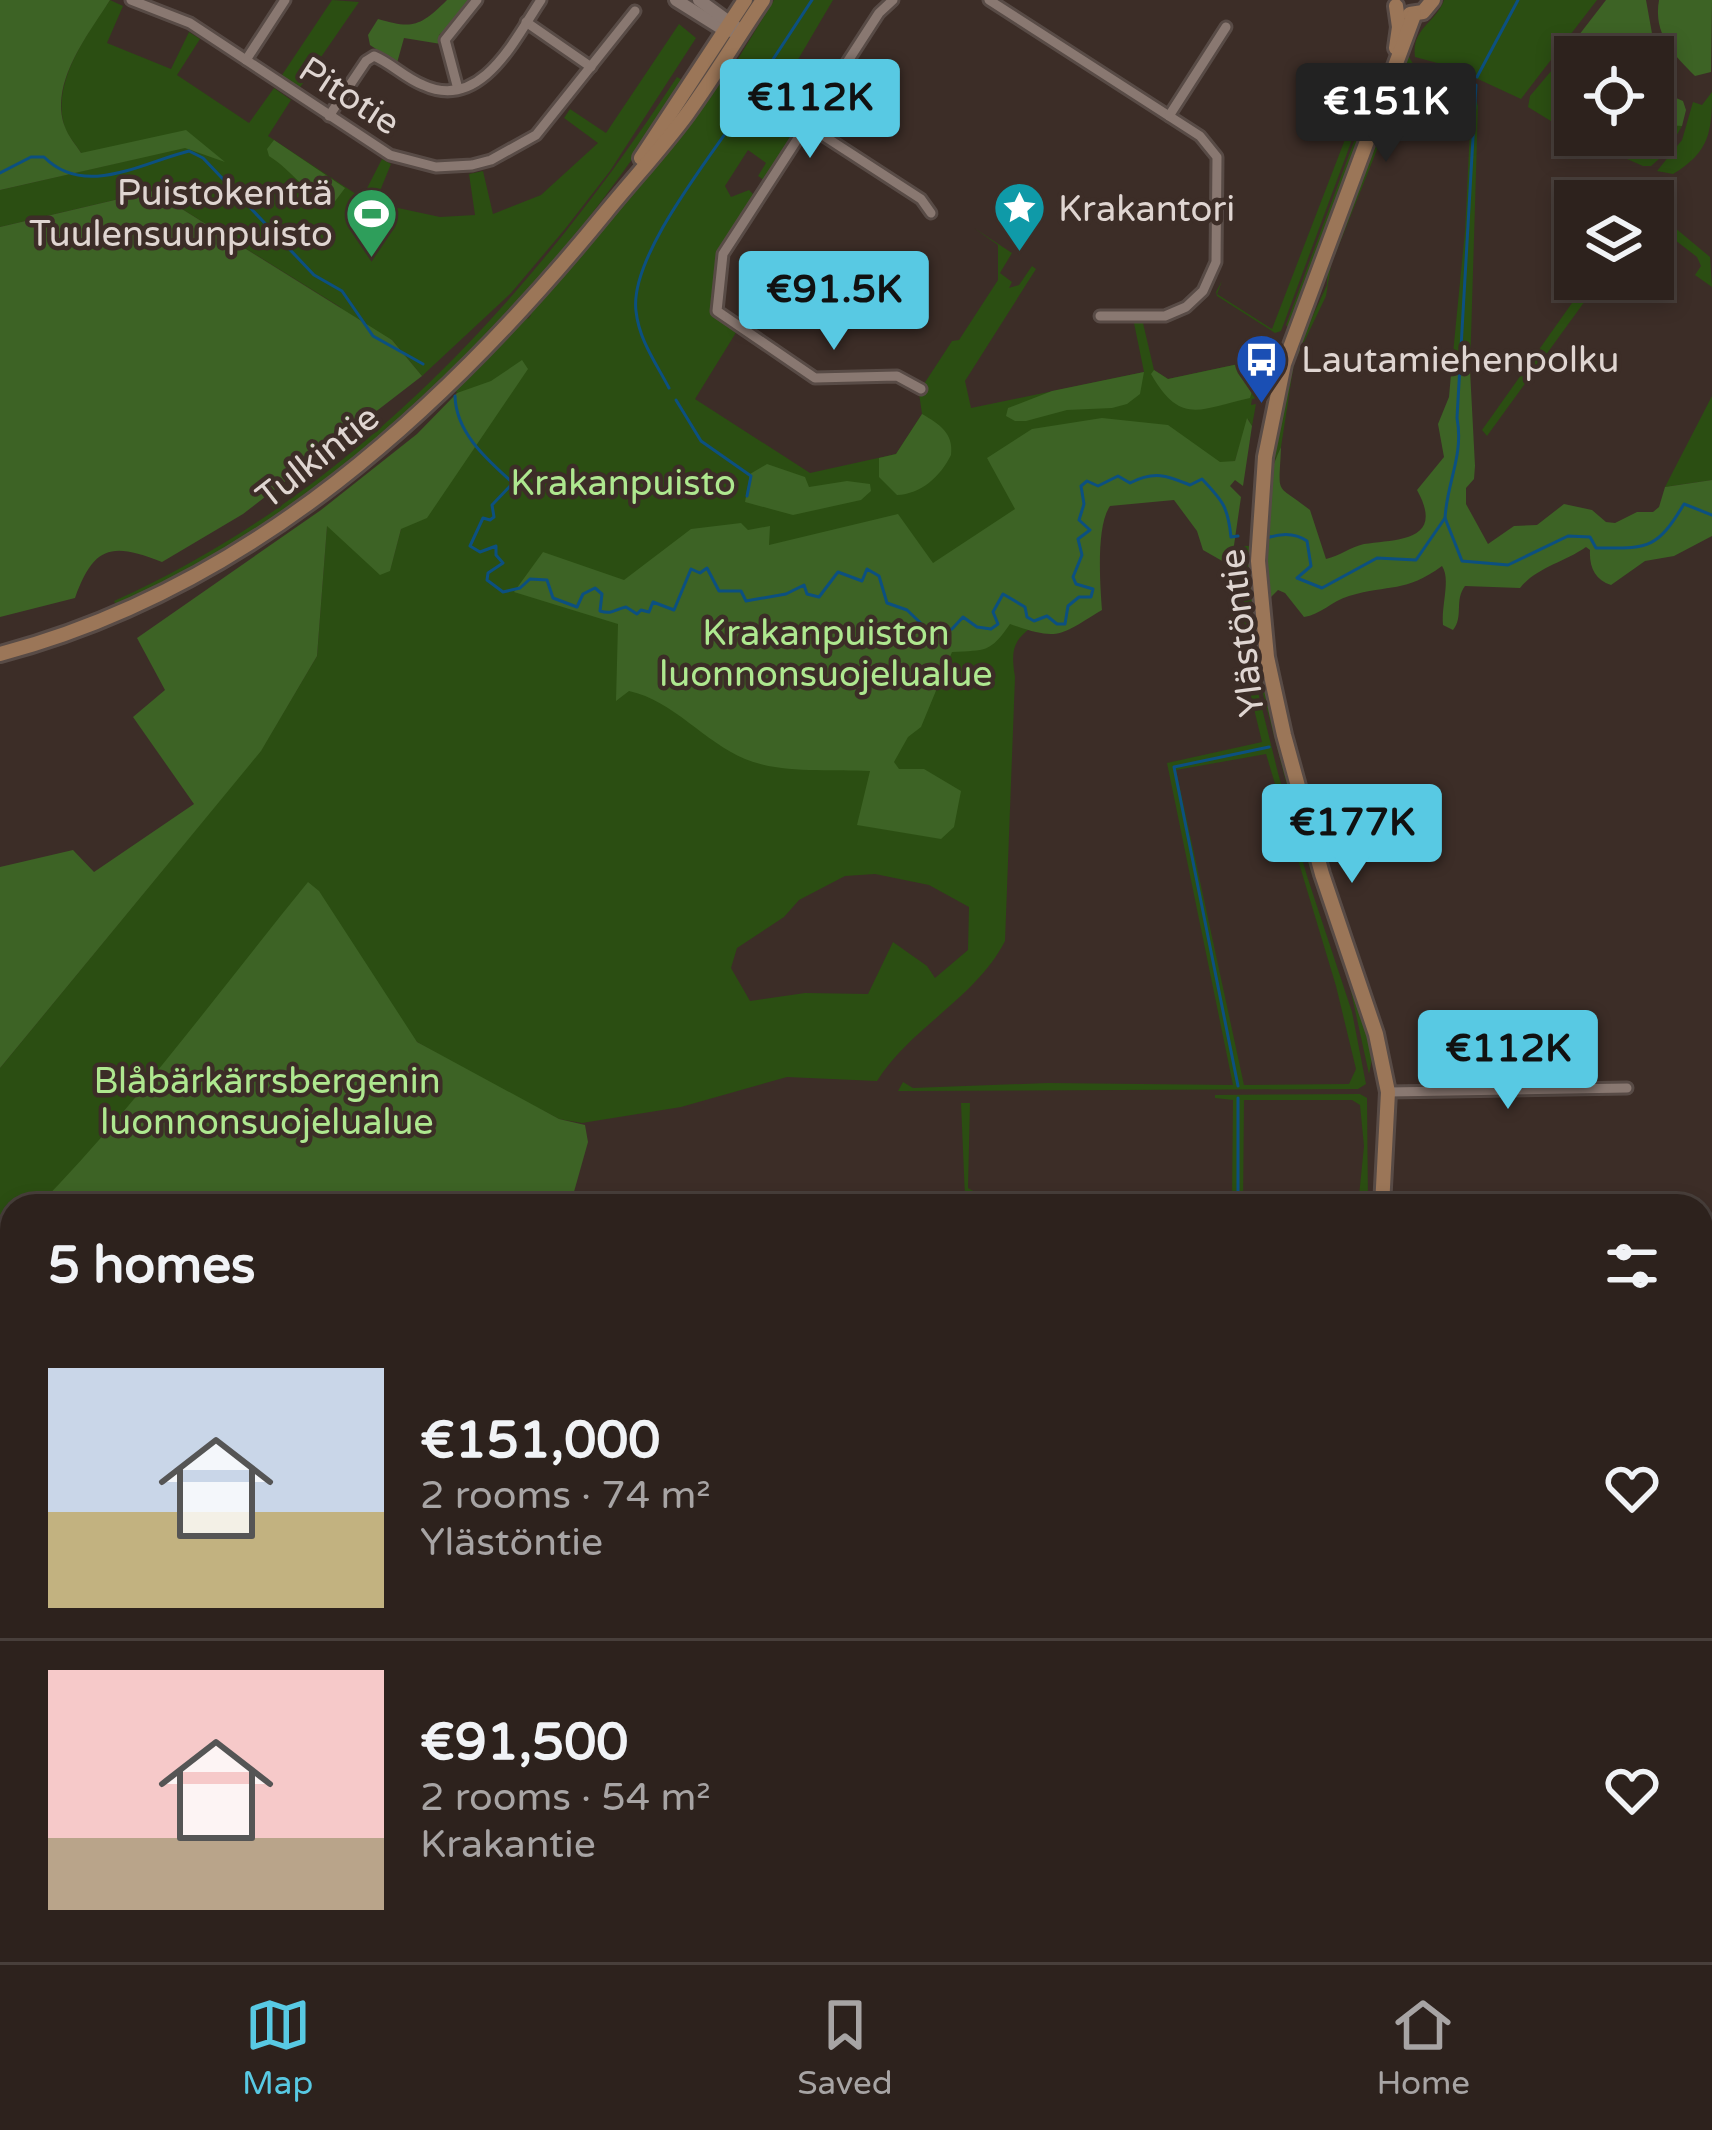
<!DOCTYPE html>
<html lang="en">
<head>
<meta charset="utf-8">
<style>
  :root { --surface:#2d221d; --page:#392f2a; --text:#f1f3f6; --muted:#a7a4a4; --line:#483f3b; --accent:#58c9e3 }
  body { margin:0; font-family:"Varela Round",sans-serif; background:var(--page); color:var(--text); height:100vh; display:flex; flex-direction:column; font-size:45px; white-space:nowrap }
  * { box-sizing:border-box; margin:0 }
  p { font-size:39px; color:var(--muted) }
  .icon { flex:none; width:66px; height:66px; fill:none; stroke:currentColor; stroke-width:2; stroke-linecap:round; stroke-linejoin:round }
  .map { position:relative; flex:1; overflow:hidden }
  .panel { position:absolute; left:0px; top:1194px; width:1713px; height:768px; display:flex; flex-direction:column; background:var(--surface); border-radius:36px 36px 0 0; box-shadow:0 6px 18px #0003,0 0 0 3px var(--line) }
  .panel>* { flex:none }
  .fabs { position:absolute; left:1554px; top:36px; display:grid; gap:24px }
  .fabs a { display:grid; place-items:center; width:120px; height:120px; border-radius:0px; background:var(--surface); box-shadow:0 6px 18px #0003,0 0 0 3px var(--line); font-size:60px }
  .price { position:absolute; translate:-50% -102px; padding:0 27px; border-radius:12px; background:var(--accent); color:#111; font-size:39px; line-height:78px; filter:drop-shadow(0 3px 6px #0008) }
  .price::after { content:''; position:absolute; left:50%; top:72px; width:36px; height:27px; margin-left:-18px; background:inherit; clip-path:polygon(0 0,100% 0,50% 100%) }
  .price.selected { background:#222; color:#fff }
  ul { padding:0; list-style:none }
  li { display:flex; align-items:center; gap:36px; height:300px; padding:0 48px }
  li+li { border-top:3px solid var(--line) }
  li span { display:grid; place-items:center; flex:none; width:336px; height:240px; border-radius:0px; color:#555 }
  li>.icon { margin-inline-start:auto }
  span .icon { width:144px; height:144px; fill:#fffc; stroke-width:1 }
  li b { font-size:51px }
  h2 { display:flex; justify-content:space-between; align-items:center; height:144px; padding:0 48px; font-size:51px }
  .dock { display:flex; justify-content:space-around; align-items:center; height:168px; border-top:3px solid var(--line); background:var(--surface); font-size:33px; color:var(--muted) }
  .dock a { display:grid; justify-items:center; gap:6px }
  .dock .selected { color:var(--accent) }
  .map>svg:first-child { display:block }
</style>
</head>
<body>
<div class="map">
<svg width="1712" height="1962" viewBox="0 0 1712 1962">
  <rect width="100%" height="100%" fill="#3c2d27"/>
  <!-- green -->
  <g fill="#2b4e12" fill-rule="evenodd">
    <path d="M110,0L123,6L107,43L171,69L189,32L200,39L177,75L249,123L274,88L291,100L268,136L362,198L382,159L391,164L375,203L440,217L475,215L469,174L483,171L493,214L541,195L598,143L564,118L570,109L606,133L679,24L696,38L610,171L565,229L511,293L422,376L392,340L350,319L340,307L153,191L0,227V190L139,158L81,153C76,145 68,136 65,128C50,84 87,34 110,0Z"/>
    <path d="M332,0L359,2L299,89L280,78Z"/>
    <path d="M774,0H833L786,80L814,97L825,81L828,83L799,127L795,128V134L765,181L758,176L766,163L748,150L725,186L731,197L749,190L755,196L718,255L712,313L737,331L695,399L810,473L896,454L922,414L919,393L922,387L952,341L959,340L998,280V245L974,228L1012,253L1000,273L1012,282L1009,288L1019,285L1032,266L1036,269L965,381L971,408L1144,372L1134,323L1124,320L1143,323L1154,370L1168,379L1262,359L1269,337L1274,342L1258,398L1252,399L1251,405L1256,404L1252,426L1248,419L1235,461L1124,481L1039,622C1014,639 1010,647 1015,677L1005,941C976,998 911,1027 877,1081L787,1077L681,1107L582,1123L559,1119L481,1079L417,1042L406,1029L384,1206H12V1590L0,1598V1068L261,750L317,656L327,525L380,574L390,570L401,529L458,393L452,389L525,316L528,319L531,315L528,312L713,82L722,85ZM875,874L929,885L969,907L968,950L935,978L927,966L893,942L868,994L805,993L750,1001L731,968L737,948L784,917L799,900L845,876Z"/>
    <path d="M1444,0H1597L1521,99L1452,67L1415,57C1411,28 1436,23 1444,0Z"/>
    <path d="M1407,53L1417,71L1396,102L1331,265L1326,296L1294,363L1281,447L1271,468L1282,388L1299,338L1302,339L1327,285L1328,263Z"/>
    <path d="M1552,70L1575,86V135H1653V121L1661,125L1682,126L1667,152L1651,166H1643L1577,137L1528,107L1530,96Z"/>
    <path d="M1348,75L1362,84L1366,102L1281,331L1275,333L1217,296L1216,292L1222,281L1217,294L1272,329L1359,103L1337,88Z"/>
    <path d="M677,77L682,80L676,95C555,279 402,453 208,563C178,579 147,593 117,607L114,601C355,493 535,293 677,77Z"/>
    <path d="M1472,89L1478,106L1470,370L1451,374L1465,231Z"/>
    <path d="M1712,92C1712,131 1710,152 1673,174L1657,171L1682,140L1693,102L1702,105Z"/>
    <path d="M1372,93L1376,94L1370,123L1289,328L1286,325Z"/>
    <path d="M1656,212L1710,257L1712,287L1695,275L1701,266L1697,257L1653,223Z"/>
    <path d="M1589,279H1601L1487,436L1482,430Z"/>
    <path d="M1712,396V480L1665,487Z"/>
    <path d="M1244,546H1253C1255,722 1326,883 1374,1049L1369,1074L1350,987L1304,851L1244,621Z"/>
    <path d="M1231,566L1238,575L1240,619L1278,773L1307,876L1352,1012L1366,1084L1358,1089L898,1091L903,1082L913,1088L1048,1083L1233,1085L1167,763L1262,742L1230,609ZM1266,754L1336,986L1356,1069L1349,1084L1244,1085L1176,770Z"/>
    <path d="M1360,1094L1367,1098L1368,1206H1358L1364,1146L1360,1105L1352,1100H1244L1243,1206L965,1197L961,1103H970L968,1188L977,1193L1232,1199L1233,1100L1215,1098V1095Z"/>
  </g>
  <!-- forest -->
  <g fill="#3d6325">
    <path d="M0,0H110C88,35 49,83 65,127C68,136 76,145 81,153L186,130L225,162L185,148L0,190Z"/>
    <path d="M447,0H471L460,17L439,35L441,44L404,38L397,63L370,45L368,35L378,19C412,29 420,27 447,0Z"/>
    <path d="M1606,0H1646L1653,39L1645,47V57H1575V86L1552,70Z"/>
    <path d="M1659,0H1712L1711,72L1695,76C1673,54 1653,34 1659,0Z"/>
    <path d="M1653,88L1683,101L1686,110L1682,126L1661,125L1653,121Z"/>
    <path d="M274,140L345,188L333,204C307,196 293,171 269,156L267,149Z"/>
    <path d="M153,191L392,340L422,376L243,514L162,562C111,542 94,546 75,598L0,617V227Z"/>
    <path d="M1262,359L1250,398C1200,409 1181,426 1151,374L1154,370L1168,379Z"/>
    <path d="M522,360L528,369L427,518L401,529L390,571L380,575L327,526L317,656L261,751L0,1068V867L73,850L94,872L194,804L133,717L165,690L137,638L321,510L417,434L457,393L491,381Z"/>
    <path d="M1470,370L1475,466L1474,479L1466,488V504L1488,544L1514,526L1537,525L1564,504L1592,510L1606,522L1615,523L1637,512H1653L1659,507L1665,487L1712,480V536L1674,556L1645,561L1611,585C1595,580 1589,567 1590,550L1586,547C1563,563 1537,567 1520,588L1465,586C1454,600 1464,617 1453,630L1443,625C1441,606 1451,579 1442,566C1405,593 1390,584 1349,596C1332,601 1320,615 1304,617L1285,593L1278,590L1270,598C1264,549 1258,493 1281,447C1279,498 1274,482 1310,510L1326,559C1340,556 1350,547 1364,544C1396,539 1446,542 1417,490L1444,457L1438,424L1449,397L1451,374Z"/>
    <path d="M1144,372L1140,394L1127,404L1112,408L1067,410L1026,421H1015L1006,416L1008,408L1052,391Z"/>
    <path d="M922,414C939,424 954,433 951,455C940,477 921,494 897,495L879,477V458L896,454Z"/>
    <path d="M1102,418L1168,425L1220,462L1235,461L1247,418L1252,426L1243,486L1235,480L1230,486L1241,497L1231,566L1203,550L1197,531L1174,500L1110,506C1096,526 1100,584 1102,610C1060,635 1060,642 1010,624C990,653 986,650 952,652L921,727L908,737L894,762L899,769H924L961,791L954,827L941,839L857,825L870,771C830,769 782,774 745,759C704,742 674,701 629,691L616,701L618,624L514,592L543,552L624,580L691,529L741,523L748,530L770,526L769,545L898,514L933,563L1015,509L987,458L1032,429Z"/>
    <path d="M767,464L805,477L809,487L847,481L870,484L871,491L861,500L793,515L745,502L750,474Z"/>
    <path d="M308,882L319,891L417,1042L559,1119L585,1125L588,1142L570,1206H38C136,1106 219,991 308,882Z"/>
    <path d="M12,1233V1785L6,1798L12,1810V1917L0,1889V1245Z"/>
    <path d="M1701,1533L1712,1540V1796L1701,1793Z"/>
  </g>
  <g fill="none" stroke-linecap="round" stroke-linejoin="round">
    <!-- stream -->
    <g stroke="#0c5080" stroke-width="3">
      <path d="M768,67L812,0"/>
      <path d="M1477,77L1518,0"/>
      <path d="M0,173L31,157H44C85,198 141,163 189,151L203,158L314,275L342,291L373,336L423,364"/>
      <path d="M669,388C656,363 639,340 636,311C629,256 712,155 743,108"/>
      <path d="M455,396C456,434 489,461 513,483L492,505L494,517L490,520L483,518L470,546L480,552L496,546V555L503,563L488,573L487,580L503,592L520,588L530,579L547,580L553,598L577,607L583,594L595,588L602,594L600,611C613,615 615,609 626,607L637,614L641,610L649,612L653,602L674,610L691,569L700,573L707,568L719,591H741L746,601L786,594L804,585L807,594L819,597L838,572L862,581L867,569L879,576L887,603L907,610L930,632L952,629L963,617L977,627L991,629L998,624L993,612L1003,594L1025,607L1027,617L1034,621L1047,616L1057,624H1065L1068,606L1079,597H1091L1093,589L1076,584L1073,577L1082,555L1078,539L1090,530L1079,520L1084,504L1081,486L1087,481L1098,486L1118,476L1130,483C1155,470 1168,476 1190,485L1202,479C1223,501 1228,507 1231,537L1238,536"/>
      <path d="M676,400L701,441L751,476L747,496"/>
      <path d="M1445,518C1447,482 1464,455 1457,418L1476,85"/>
      <path d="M1267,538C1281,533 1294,532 1307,541L1311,566L1297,578L1322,588L1377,558L1416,560L1445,518L1462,561L1508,565L1568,536L1590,537L1596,548C1647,548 1656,551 1684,504L1712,515"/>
      <path d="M1238,1086L1174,767L1269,747"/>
      <path d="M1238,1206V1098"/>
      <path d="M1701,1484L1712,1485"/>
    </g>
    <defs>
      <g id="minor">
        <path d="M131,0L190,23L390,155L436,167L472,165L491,160L536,135L635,11"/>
        <path d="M893,0L879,13L723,254L717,311L815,378L897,376L921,389"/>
        <path d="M989,0L1200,136L1217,157L1216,262L1203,291L1186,307L1165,316H1100"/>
        <path d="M526,22L591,67"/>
        <path d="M246,60L285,0"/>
        <path d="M458,89L445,40L477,0"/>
        <path d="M329,116L366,61L374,56C391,63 405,78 423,85C481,112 515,39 541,0"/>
        <path d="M1169,116L1226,27"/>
        <path d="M807,125L921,199L931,213"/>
        <path d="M1388,1092L1627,1088"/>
        <path d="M135,1950L139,1962"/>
        <path d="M845,1950L853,1955L854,1962"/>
        <path d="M1290,1950L1300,1962"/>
        <path d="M1417,1950L1428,1962"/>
        <path d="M107,1962L115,1950"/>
        <path d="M351,1962L358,1950"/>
        <path d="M627,1962L658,1950"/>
        <path d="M1693,1962L1712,1955"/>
      </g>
      <g id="tertiary">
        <path d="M676,0L724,30L733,31"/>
        <path d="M699,0L736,27"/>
      </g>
      <g id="secondary">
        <path d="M1410,14L1423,12L1433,0"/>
        <path d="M1396,48L1399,27L1396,6"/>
        <path d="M641,158L745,0"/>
        <path d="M0,654C251,588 446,408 606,212C633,179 662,148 687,114C714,77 737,38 763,0"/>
        <path d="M1382,1206L1388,1092L1376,1034L1322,874L1284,735L1267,657L1258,561L1265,457L1284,364L1414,15"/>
        <path d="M1144,1962L1149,1950"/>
      </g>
    </defs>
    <!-- minor casing -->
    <use href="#minor" stroke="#584b46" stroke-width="15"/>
    <!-- tertiary casing -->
    <use href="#tertiary" stroke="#584b46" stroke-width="18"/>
    <!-- secondary casing -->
    <use href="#secondary" stroke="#584b46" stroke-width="20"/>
    <!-- minor -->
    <use href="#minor" stroke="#897871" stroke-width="9"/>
    <!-- tertiary -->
    <use href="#tertiary" stroke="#897871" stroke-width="12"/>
    <!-- secondary -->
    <use href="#secondary" stroke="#9b7658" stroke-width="14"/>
  </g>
  <!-- icons -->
  <defs>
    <symbol id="sight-pin" viewBox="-11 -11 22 30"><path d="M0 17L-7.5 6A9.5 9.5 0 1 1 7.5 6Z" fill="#0f9aa8" stroke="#3c2d27"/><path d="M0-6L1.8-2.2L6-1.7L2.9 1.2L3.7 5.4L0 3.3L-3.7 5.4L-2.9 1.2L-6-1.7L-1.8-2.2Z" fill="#fff"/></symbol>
    <symbol id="stadium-pin" viewBox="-11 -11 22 30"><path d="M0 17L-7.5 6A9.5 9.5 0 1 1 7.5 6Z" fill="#2e9e5b" stroke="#3c2d27"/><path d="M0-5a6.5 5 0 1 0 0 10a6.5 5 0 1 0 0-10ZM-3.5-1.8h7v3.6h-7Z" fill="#fff"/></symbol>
    <symbol id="bus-pin" viewBox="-11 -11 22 30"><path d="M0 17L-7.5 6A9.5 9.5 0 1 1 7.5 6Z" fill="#1a4fb4" stroke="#3c2d27"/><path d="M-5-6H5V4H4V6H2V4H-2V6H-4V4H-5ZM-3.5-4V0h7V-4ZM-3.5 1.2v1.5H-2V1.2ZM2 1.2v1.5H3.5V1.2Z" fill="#fff"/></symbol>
  </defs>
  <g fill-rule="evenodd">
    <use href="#sight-pin" x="990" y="178" width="59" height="81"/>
    <use href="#stadium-pin" x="342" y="184" width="59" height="81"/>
    <use href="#bus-pin" x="1232" y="330" width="59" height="81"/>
  </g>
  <g text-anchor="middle" stroke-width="9" stroke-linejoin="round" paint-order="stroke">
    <!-- street labels -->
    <g font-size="36" fill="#dfd5d1" stroke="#3c2d27">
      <text transform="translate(350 95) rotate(33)" y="13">Pitotie</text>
      <text transform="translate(317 456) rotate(-38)" y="13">Tulkintie</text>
      <text transform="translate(1241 633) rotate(-97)" y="13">Ylästöntie</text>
    </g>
    <!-- poi labels -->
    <g font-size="36" fill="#dfd5d1" stroke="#3c2d27" text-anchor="start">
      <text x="333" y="205" text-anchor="end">Puistokenttä<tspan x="333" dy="41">Tuulensuunpuisto</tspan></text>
      <text x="1058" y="221">Krakantori</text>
      <text x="1301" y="372">Lautamiehenpolku</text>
    </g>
    <!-- park labels -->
    <g font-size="36" fill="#aee88f" stroke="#3c2d27">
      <text x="623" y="495">Krakanpuisto</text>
      <text x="826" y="645">Krakanpuiston<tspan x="826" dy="41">luonnonsuojelualue</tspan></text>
      <text x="267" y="1093">Blåbärkärrsbergenin<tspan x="267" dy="41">luonnonsuojelualue</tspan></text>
    </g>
  </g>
</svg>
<div class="fabs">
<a><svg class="icon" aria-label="locate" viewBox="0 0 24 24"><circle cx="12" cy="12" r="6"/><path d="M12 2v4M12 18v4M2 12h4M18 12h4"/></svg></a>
<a><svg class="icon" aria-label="layers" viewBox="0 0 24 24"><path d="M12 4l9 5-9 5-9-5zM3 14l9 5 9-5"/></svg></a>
</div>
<b class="price" style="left:810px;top:161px">€112K</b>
<b class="price selected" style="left:1386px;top:165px">€151K</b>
<b class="price" style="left:834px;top:353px">€91.5K</b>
<b class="price" style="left:1352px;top:886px">€177K</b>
<b class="price" style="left:1508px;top:1112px">€112K</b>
<section class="panel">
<h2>5 homes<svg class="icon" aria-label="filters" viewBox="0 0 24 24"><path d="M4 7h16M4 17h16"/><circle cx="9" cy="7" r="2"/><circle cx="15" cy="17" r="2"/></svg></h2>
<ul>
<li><span style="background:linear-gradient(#c9d6e8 60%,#c2b280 0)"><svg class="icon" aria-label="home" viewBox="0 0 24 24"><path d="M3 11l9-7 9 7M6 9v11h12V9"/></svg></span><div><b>€151,000</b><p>2 rooms · 74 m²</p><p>Ylästöntie</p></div><svg class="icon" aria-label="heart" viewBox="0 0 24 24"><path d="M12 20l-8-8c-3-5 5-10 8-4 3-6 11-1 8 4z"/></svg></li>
<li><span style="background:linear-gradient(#f6c9c9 70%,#b9a48a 0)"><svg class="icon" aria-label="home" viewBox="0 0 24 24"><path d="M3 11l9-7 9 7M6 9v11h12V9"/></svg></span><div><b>€91,500</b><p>2 rooms · 54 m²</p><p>Krakantie</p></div><svg class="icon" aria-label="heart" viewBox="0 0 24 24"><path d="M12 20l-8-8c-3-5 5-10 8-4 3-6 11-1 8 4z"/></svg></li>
</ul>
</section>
</div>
<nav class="dock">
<a class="selected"><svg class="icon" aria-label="map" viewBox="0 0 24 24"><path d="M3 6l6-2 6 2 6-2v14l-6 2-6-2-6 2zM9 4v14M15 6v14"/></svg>Map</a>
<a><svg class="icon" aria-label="saved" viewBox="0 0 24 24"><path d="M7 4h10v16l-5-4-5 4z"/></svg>Saved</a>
<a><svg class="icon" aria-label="home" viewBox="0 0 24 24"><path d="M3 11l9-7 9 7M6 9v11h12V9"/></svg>Home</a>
</nav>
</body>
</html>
